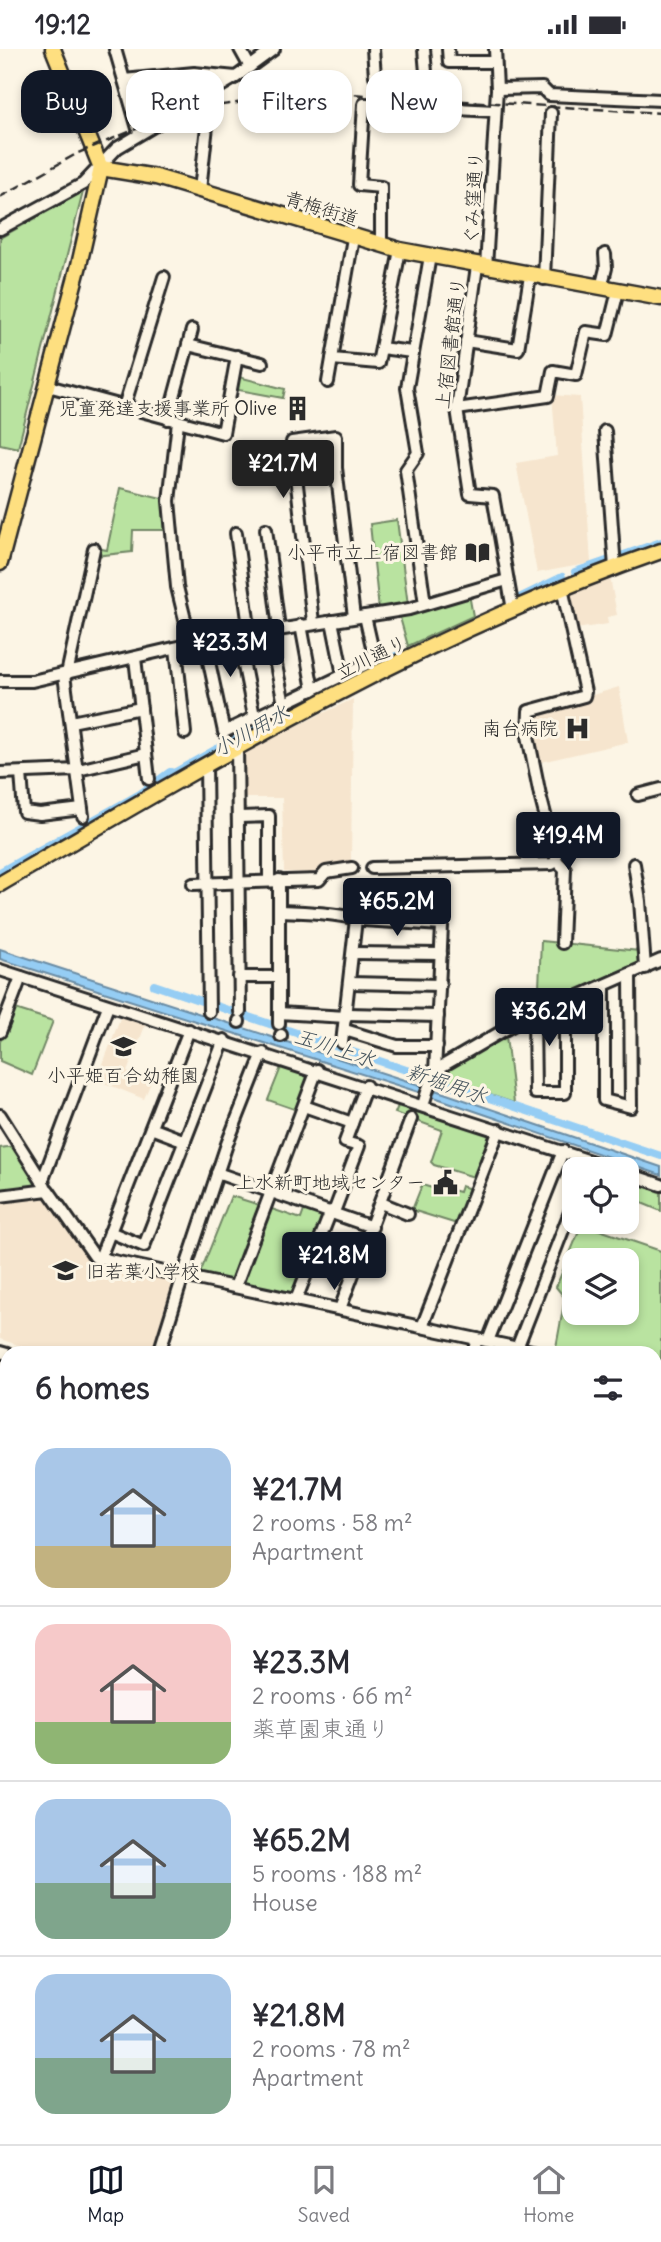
<!DOCTYPE html>
<html lang="en">
<head>
<meta charset="utf-8">
<style>
  :root { --surface:#fff; --page:#f2f2f3; --text:#2b2b33; --muted:#7c7c81; --line:#e1e1e2; --accent:#111827 }
  body { margin:0; font-family:Delius,"Klee One",sans-serif; background:var(--page); color:var(--text); height:100vh; display:flex; flex-direction:column; font-size:26px; white-space:nowrap }
  * { box-sizing:border-box; margin:0 }
  p { font-size:23px; color:var(--muted) }
  .icon { flex:none; width:38px; height:38px; fill:none; stroke:currentColor; stroke-width:2; stroke-linecap:round; stroke-linejoin:round }
  .map { position:relative; flex:1; overflow:hidden }
  .details { position:absolute; left:0px; top:1297px; width:662px; height:800px; display:flex; flex-direction:column; background:var(--surface); border-radius:21px 21px 0 0; box-shadow:0 4px 10px #0003 }
  .details>* { flex:none }
  .top-card { position:absolute; left:21px; top:21px; width:620px; height:63px; display:flex; gap:14px }
  .fabs { position:absolute; left:562px; top:1108px; display:grid; gap:14px }
  .fabs a { display:grid; place-items:center; width:77px; height:77px; border-radius:14px; background:var(--surface); box-shadow:0 4px 10px #0003; font-size:35px }
  .price { position:absolute; translate:-50% -60px; padding:0 16px; border-radius:7px; background:var(--accent); color:#fff; font-size:23px; line-height:46px; filter:drop-shadow(0 2px 4px #0008) }
  .price::after { content:''; position:absolute; left:50%; top:42px; width:21px; height:16px; margin-left:-10px; background:inherit; clip-path:polygon(0 0,100% 0,50% 100%) }
  .price.active { background:#222; color:#fff }
  ul { padding:0; list-style:none }
  li { display:flex; align-items:center; gap:21px; height:175px; padding:0 35px }
  li+li { border-top:2px solid var(--line) }
  li span { display:grid; place-items:center; flex:none; width:196px; height:140px; border-radius:21px; color:#555 }
  li>.icon { margin-inline-start:auto }
  span .icon { width:84px; height:84px; fill:#fffc; stroke-width:1 }
  li b { font-size:30px }
  h2 { display:flex; justify-content:space-between; align-items:center; height:84px; padding:0 35px; font-size:30px }
  .tag { padding:0 24px; border-radius:21px; background:var(--surface); box-shadow:0 4px 10px #0003; font-size:24px; line-height:63px }
  .tag.active { background:var(--accent); color:#fff }
  .status { display:flex; justify-content:space-between; align-items:center; height:49px; padding:0 35px; background:var(--surface); direction:ltr }
  .status svg { height:19px; fill:currentColor }
  .menu { display:flex; justify-content:space-around; align-items:center; height:98px; border-top:2px solid var(--line); background:var(--surface); font-size:19px; color:var(--muted) }
  .menu a { display:grid; justify-items:center; gap:4px }
  .menu .active { color:var(--accent) }
  .map>svg:first-child { display:block }
</style>
</head>
<body>
<div class="status"><b>19:12</b><svg viewBox="0 0 49 12"><path d="M0 12V9h3v3zM5 12V6h3v6zM10 12V3h3v9zM15 12V0h3v12zM26 1h20v11H26zM47 4h2v5h-2z"/></svg></div>
<div class="map">
<svg width="661" height="2095" viewBox="0 0 661 2095">
  <rect width="100%" height="100%" fill="#fcf5e5"/>
  <filter id="ink" filterUnits="userSpaceOnUse"><feTurbulence type="fractalNoise" baseFrequency=".0143" numOctaves="2"/><feDisplacementMap in="SourceGraphic" scale="14" xChannelSelector="R" yChannelSelector="G"/><feConvolveMatrix kernelMatrix="1 2 1 2 8 2 1 2 1" color-interpolation-filters="sRGB"/></filter>
  <g filter="url(#ink)">
    <!-- built -->
    <g fill="#f6e5ce">
      <path d="M552,346L580,348L591,514L537,524L516,414L557,407Z"/>
      <path d="M610,528L617,566L607,568L608,575L576,580L569,546L571,542Z"/>
      <path d="M619,638L628,693L537,714L532,690L533,664Z"/>
      <path d="M353,650L351,813L319,824L284,823L282,749H241V703Z"/>
      <path d="M122,964L147,972L127,1023L151,1033L144,1050L97,1031Z"/>
      <path d="M47,1149L89,1211L175,1233L152,1304H41L0,1290V1151Z"/>
    </g>
    <!-- green -->
    <g fill="#b9e3a0" stroke="#728766" stroke-width="2" fill-rule="evenodd">
      <path d="M83,143L18,399L0,395V189Z"/>
      <path d="M235,327L285,340L283,349L233,340Z"/>
      <path d="M120,439L166,450L169,481H133L132,503L94,507L96,499L107,501Z"/>
      <path d="M397,471L408,556L379,561L370,475Z"/>
      <path d="M469,545L473,567L408,597L399,565Z"/>
      <path d="M541,892L639,902L640,917L538,962Z"/>
      <path d="M12,959L53,972L32,1026L0,1012V993Z"/>
      <path d="M506,987L514,1054L439,1029L447,1019Z"/>
      <path d="M282,1016L310,1027L297,1061L268,1051Z"/>
      <path d="M400,1052L487,1081L489,1086L474,1128L434,1116L431,1113L442,1081L395,1064Z"/>
      <path d="M15,1097L38,1135L35,1143L0,1145V1099Z"/>
      <path d="M626,1128L661,1141V1162L627,1148Z"/>
      <path d="M422,1136L449,1144L451,1141L459,1143L461,1137L471,1140L457,1175L412,1161Z"/>
      <path d="M231,1147L263,1157L230,1233L199,1227Z"/>
      <path d="M306,1156L325,1167L295,1244L291,1246L243,1236L241,1233L269,1159L301,1170Z"/>
      <path d="M582,1175L661,1202V1329L655,1327L654,1304H555L565,1249L556,1238ZM574,1211H626V1264H574Z"/>
    </g>
    <!-- water -->
    <path fill="#95cdf4" stroke="#6b8ca4" stroke-width="2" d="M0,900L435,1041L661,1118V1126L431,1047L0,910Z"/>
    <g fill="none" stroke-linecap="round" stroke-linejoin="round">
      <!-- canal -->
      <g stroke="#95cdf4" stroke-width="8">
        <path d="M575,523L661,493"/>
        <path d="M521,548L562,528"/>
        <path d="M0,823L140,745L170,723L174,724L279,665L396,607"/>
        <path d="M154,936L661,1107"/>
      </g>
      <defs>
        <g id="minor">
          <path d="M115,0L139,83"/>
          <path d="M240,0L250,18"/>
          <path d="M373,0L375,27L378,32L427,35L424,0"/>
          <path d="M448,0L449,13H495"/>
          <path d="M124,31L194,24L236,28L274,0"/>
          <path d="M497,40L542,39L549,46L661,51"/>
          <path d="M200,141L208,68L207,45"/>
          <path d="M0,180L83,135L117,99L236,28"/>
          <path d="M381,196V138L359,136L364,55L494,62"/>
          <path d="M400,201L381,299L412,303"/>
          <path d="M477,217L457,360L470,445L493,447L513,561"/>
          <path d="M486,218L497,40L495,0"/>
          <path d="M544,230L551,64"/>
          <path d="M601,239L606,219L605,205"/>
          <path d="M466,292L518,300L530,227"/>
          <path d="M188,296L262,314"/>
          <path d="M332,310L378,314L381,299"/>
          <path d="M328,333L353,189"/>
          <path d="M48,337L223,384L237,307"/>
          <path d="M124,358L164,228"/>
          <path d="M457,360L548,347L553,322L576,326L586,283L607,286L618,242"/>
          <path d="M168,370L192,281"/>
          <path d="M178,373L169,452L177,538L191,595"/>
          <path d="M605,382L615,519"/>
          <path d="M266,480L279,579"/>
          <path d="M236,484L250,585"/>
          <path d="M425,555L406,421L418,404L407,339L430,207"/>
          <path d="M332,572L343,626"/>
          <path d="M313,573L292,393L336,387V419L354,568"/>
          <path d="M301,576L313,641"/>
          <path d="M269,582L284,655"/>
          <path d="M238,587L254,667"/>
          <path d="M205,594L224,683L375,611L365,567"/>
          <path d="M176,599L185,684"/>
          <path d="M135,609L149,730"/>
          <path d="M67,625L94,500"/>
          <path d="M64,626L83,767"/>
          <path d="M0,632H32L191,595L409,560L507,531"/>
          <path d="M71,673L141,659"/>
          <path d="M237,696L240,963"/>
          <path d="M206,715L209,963"/>
          <path d="M0,724L78,721L146,705"/>
          <path d="M21,724L24,763L40,765L82,760"/>
          <path d="M638,746L661,740"/>
          <path d="M239,768L269,767V832"/>
          <path d="M557,812L565,820L562,894"/>
          <path d="M634,815L640,852L645,919"/>
          <path d="M372,819L552,815L557,812L540,746L528,687L529,662L584,647L585,643L562,539"/>
          <path d="M279,831V975"/>
          <path d="M193,835L319,831L326,823L352,819"/>
          <path d="M279,862C308,863 335,864 363,871L442,876"/>
          <path d="M353,904L441,905"/>
          <path d="M0,921L615,1120"/>
          <path d="M239,928H279"/>
          <path d="M350,934L440,936"/>
          <path d="M604,937V1051L631,1058L630,925"/>
          <path d="M279,964L346,968"/>
          <path d="M347,965L438,967"/>
          <path d="M534,967L535,1044H565V954"/>
          <path d="M239,972V973"/>
          <path d="M345,981L397,997H437"/>
          <path d="M0,983L21,928"/>
          <path d="M281,986V987"/>
          <path d="M342,994L356,870"/>
          <path d="M263,1004L227,1095L183,1227L477,1290"/>
          <path d="M435,1023L443,856"/>
          <path d="M423,1056L432,1027L439,1019L513,976L661,911"/>
          <path d="M304,1057L352,1074"/>
          <path d="M0,1066L45,1137"/>
          <path d="M151,1079L185,1092"/>
          <path d="M217,1124L372,1178"/>
          <path d="M626,1124L661,1136"/>
          <path d="M42,1133L108,957"/>
          <path d="M0,1147L48,1141L95,1208L183,1227L159,1304"/>
          <path d="M381,1154L408,1165"/>
          <path d="M334,1163L359,1097L345,1093L366,1037"/>
          <path d="M110,1183L144,1197L224,991"/>
          <path d="M100,1209L189,981"/>
          <path d="M235,1238L317,1021"/>
          <path d="M296,1251L331,1162"/>
          <path d="M340,1260L411,1070"/>
          <path d="M422,1278L499,1081"/>
          <path d="M488,1292L563,1102"/>
          <path d="M517,1299L574,1153"/>
          <path d="M0,1303L7,1305"/>
          <path d="M473,1304L477,1290L541,1304"/>
          <path d="M654,1329L661,1330"/>
          <path d="M0,1361H7"/>
          <path d="M0,1432H7"/>
          <path d="M654,1496L661,1498"/>
          <path d="M0,1777L7,1758"/>
          <path d="M654,1780L661,1757"/>
          <path d="M654,1816L661,1818L654,1842"/>
          <path d="M0,1872L7,1874"/>
          <path d="M0,1922L7,1902"/>
          <path d="M654,2067L661,2038"/>
          <path d="M517,2090L521,2095"/>
          <path d="M144,2095L147,2090"/>
          <path d="M333,2095L334,2090"/>
          <path d="M569,2095L571,2090"/>
          <path d="M648,2095L649,2090"/>
        </g>
        <g id="major">
          <path d="M101,119L156,128L400,201L661,249"/>
          <path d="M0,514L79,216L101,119L53,0"/>
          <path d="M0,835C212,711 427,583 661,502"/>
          <path d="M0,1680L7,1683"/>
          <path d="M654,1922L661,1924"/>
        </g>
      </defs>
      <!-- minor casing -->
      <use href="#minor" stroke="#2b2b2b" stroke-width="16"/>
      <!-- major casing -->
      <use href="#major" stroke="#2b2b2b" stroke-width="19"/>
      <!-- minor -->
      <use href="#minor" stroke="#fcf5e5" stroke-width="10"/>
      <!-- major -->
      <use href="#major" stroke="#fedf80" stroke-width="14"/>
      <!-- rail -->
      <path stroke="#2b2b2b" stroke-width="2.5" stroke-dasharray="10 5" stroke-linecap="butt" d="M0,148L78,104L136,80L216,57L270,49L350,45L661,64"/>
    </g>
  </g>
  <!-- icons -->
  <defs>
    <symbol id="building-bare" viewBox="-9 -9 18 18"><path d="M-4-6H4V6H1V3H-1V6H-4ZM-2.5-4.3h1.7v1.8h-1.7ZM.8-4.3h1.7v1.8H.8ZM-2.5-1h1.7V.8h-1.7ZM.8-1h1.7V.8H.8Z" fill="#2b2b2b" stroke="#fcf5e5" stroke-width="2.5" paint-order="stroke"/></symbol>
    <symbol id="library-bare" viewBox="-9 -9 18 18"><path d="M-6-4Q-3-5.5-.7-3.5V5Q-3 3-6 4ZM6-4Q3-5.5 .7-3.5V5Q3 3 6 4Z" fill="#2b2b2b" stroke="#fcf5e5" stroke-width="2.5" paint-order="stroke"/></symbol>
    <symbol id="hospital-bare" viewBox="-9 -9 18 18"><path d="M-5-5h3v3.5h4V-5h3V5h-3V1.5h-4V5h-3Z" fill="#2b2b2b" stroke="#fcf5e5" stroke-width="2.5" paint-order="stroke"/></symbol>
    <symbol id="school-bare" viewBox="-9 -9 18 18"><path d="M0-5L7-2L0 1L-7-2ZM-4 1L0 2.5L4 1V4Q0 6-4 4Z" fill="#2b2b2b" stroke="#fcf5e5" stroke-width="2.5" paint-order="stroke"/></symbol>
    <symbol id="civic-bare" viewBox="-9 -9 18 18"><path d="M-.6-6.5H3V-4.5H.6V-3L4-1V1h2V6H-6V1h2V-1L-.6-3ZM-1.2 2.5V6h2.4V2.5Z" fill="#2b2b2b" stroke="#fcf5e5" stroke-width="2.5" paint-order="stroke"/></symbol>
  </defs>
  <g fill-rule="evenodd">
    <use href="#building-bare" x="280" y="342" width="35" height="35"/>
    <use href="#library-bare" x="460" y="486" width="35" height="35"/>
    <use href="#hospital-bare" x="560" y="662" width="35" height="35"/>
    <use href="#school-bare" x="106" y="980" width="35" height="35"/>
    <use href="#civic-bare" x="428" y="1116" width="35" height="35"/>
    <use href="#school-bare" x="48" y="1204" width="35" height="35"/>
  </g>
  <g text-anchor="middle" stroke-width="6" stroke-linejoin="round" paint-order="stroke">
    <!-- street labels -->
    <g font-size="19" fill="#2b2b2b" stroke="#fcf5e5">
      <text transform="translate(473 149) rotate(-87)" y="7">ぐみ窪通り</text>
      <text transform="translate(322 159) rotate(17)" y="7">青梅街道</text>
      <text transform="translate(450 294) rotate(-83)" y="7">上宿図書館通り</text>
      <text transform="translate(371 608) rotate(-26)" y="7">立川通り</text>
    </g>
    <!-- poi labels -->
    <g font-size="19" fill="#2b2b2b" stroke="#fcf5e5" text-anchor="end">
      <text x="277" y="366">児童発達支援事業所 Olive</text>
      <text x="458" y="510">小平市立上宿図書館</text>
      <text x="558" y="686">南台病院</text>
      <text x="123" y="1033" text-anchor="middle">小平姫百合幼稚園</text>
      <text x="425" y="1140">上水新町地域センター</text>
      <text x="86" y="1229" text-anchor="start">旧若葉小学校</text>
    </g>
    <!-- water labels -->
    <g font-size="21" font-style="italic" fill="#46545d" stroke="#fcf5e5">
      <text transform="translate(251 682) rotate(-29)" y="7">小川用水</text>
      <text transform="translate(335 999) rotate(18)" y="7">玉川上水</text>
      <text transform="translate(447 1035) rotate(19)" y="7">新堀用水</text>
    </g>
  </g>
</svg>
<div class="fabs">
<a><svg class="icon" aria-label="locate" viewBox="0 0 24 24"><circle cx="12" cy="12" r="6"/><path d="M12 2v4M12 18v4M2 12h4M18 12h4"/></svg></a>
<a><svg class="icon" aria-label="layers" viewBox="0 0 24 24"><path d="M12 4l9 5-9 5-9-5zM3 14l9 5 9-5"/></svg></a>
</div>
<b class="price active" style="left:283px;top:451px">¥21.7M</b>
<b class="price" style="left:230px;top:630px">¥23.3M</b>
<b class="price" style="left:568px;top:823px">¥19.4M</b>
<b class="price" style="left:397px;top:889px">¥65.2M</b>
<b class="price" style="left:549px;top:999px">¥36.2M</b>
<b class="price" style="left:334px;top:1243px">¥21.8M</b>
<div class="top-card">
<a class="tag active">Buy</a>
<a class="tag">Rent</a>
<a class="tag">Filters</a>
<a class="tag">New</a>
</div>
<section class="details">
<h2>6 homes<svg class="icon" aria-label="filters" viewBox="0 0 24 24"><path d="M4 7h16M4 17h16"/><circle cx="9" cy="7" r="2"/><circle cx="15" cy="17" r="2"/></svg></h2>
<ul>
<li><span style="background:linear-gradient(#a9c7e8 70%,#c2b280 0)"><svg class="icon" aria-label="home" viewBox="0 0 24 24"><path d="M3 11l9-7 9 7M6 9v11h12V9"/></svg></span><div><b>¥21.7M</b><p>2 rooms · 58 m²</p><p>Apartment</p></div></li>
<li><span style="background:linear-gradient(#f6c9c9 70%,#8fb573 0)"><svg class="icon" aria-label="home" viewBox="0 0 24 24"><path d="M3 11l9-7 9 7M6 9v11h12V9"/></svg></span><div><b>¥23.3M</b><p>2 rooms · 66 m²</p><p>薬草園東通り</p></div></li>
<li><span style="background:linear-gradient(#a9c7e8 60%,#7fa58c 0)"><svg class="icon" aria-label="home" viewBox="0 0 24 24"><path d="M3 11l9-7 9 7M6 9v11h12V9"/></svg></span><div><b>¥65.2M</b><p>5 rooms · 188 m²</p><p>House</p></div></li>
<li><span style="background:linear-gradient(#a9c7e8 60%,#7fa58c 0)"><svg class="icon" aria-label="home" viewBox="0 0 24 24"><path d="M3 11l9-7 9 7M6 9v11h12V9"/></svg></span><div><b>¥21.8M</b><p>2 rooms · 78 m²</p><p>Apartment</p></div></li>
</ul>
</section>
</div>
<nav class="menu">
<a class="active"><svg class="icon" aria-label="map" viewBox="0 0 24 24"><path d="M3 6l6-2 6 2 6-2v14l-6 2-6-2-6 2zM9 4v14M15 6v14"/></svg>Map</a>
<a><svg class="icon" aria-label="saved" viewBox="0 0 24 24"><path d="M7 4h10v16l-5-4-5 4z"/></svg>Saved</a>
<a><svg class="icon" aria-label="home" viewBox="0 0 24 24"><path d="M3 11l9-7 9 7M6 9v11h12V9"/></svg>Home</a>
</nav>
</body>
</html>
